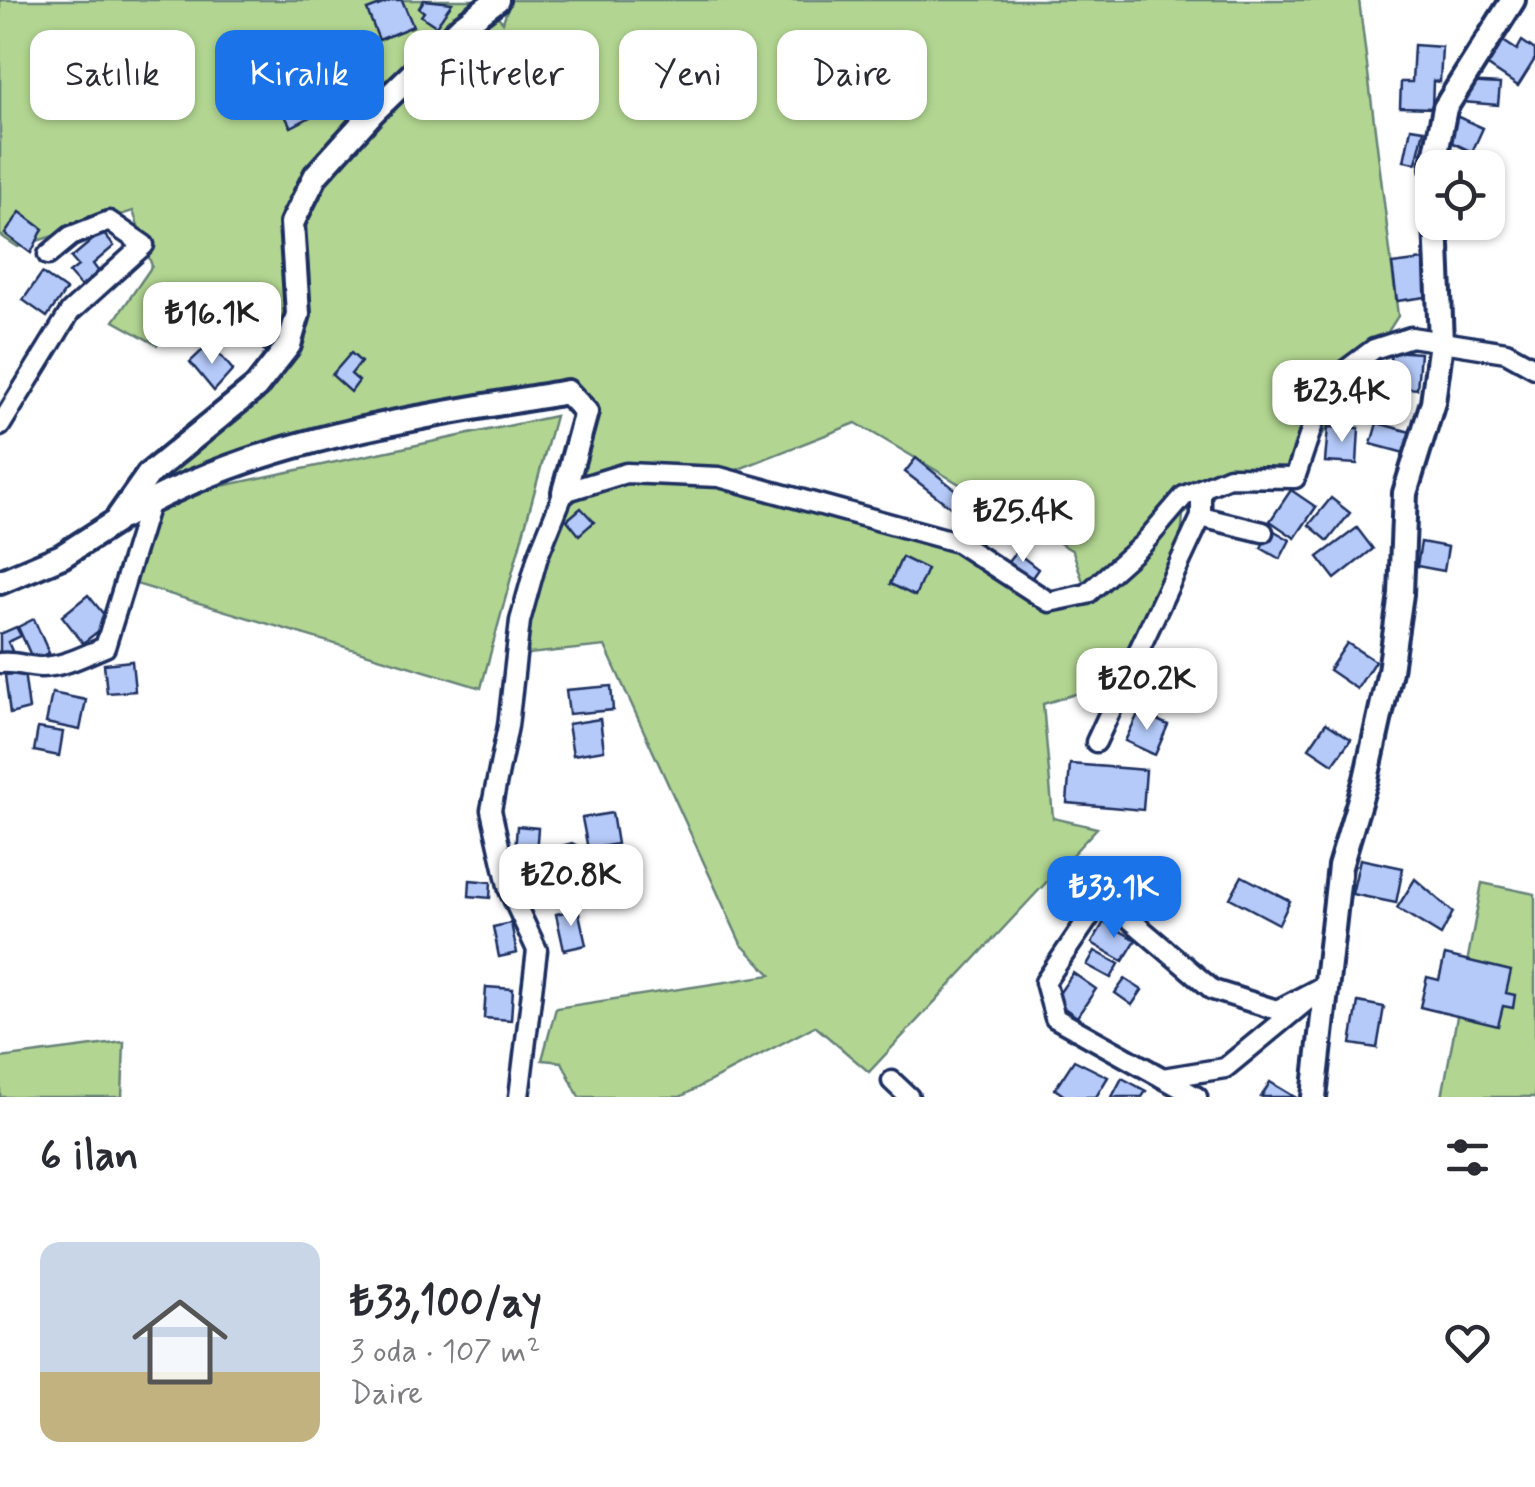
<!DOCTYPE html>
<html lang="tr">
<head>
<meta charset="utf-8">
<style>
  :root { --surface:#fff; --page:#f2f2f3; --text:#2b2b33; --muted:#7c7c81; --accent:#1a73e8 }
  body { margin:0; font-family:Mynerve,sans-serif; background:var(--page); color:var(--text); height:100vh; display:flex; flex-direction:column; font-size:38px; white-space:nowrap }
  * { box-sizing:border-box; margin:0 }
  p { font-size:32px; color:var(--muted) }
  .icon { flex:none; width:55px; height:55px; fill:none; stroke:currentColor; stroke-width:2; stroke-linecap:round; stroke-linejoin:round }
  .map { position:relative; height:1097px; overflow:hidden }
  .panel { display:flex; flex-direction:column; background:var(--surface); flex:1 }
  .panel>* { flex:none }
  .hud { position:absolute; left:30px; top:30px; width:1000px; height:90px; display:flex; gap:20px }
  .tools { position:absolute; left:1415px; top:150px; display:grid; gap:20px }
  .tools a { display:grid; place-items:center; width:90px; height:90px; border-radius:20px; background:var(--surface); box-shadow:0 2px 8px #0004; font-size:50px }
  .price { position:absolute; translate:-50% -85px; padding:0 22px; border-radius:20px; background:#fff; color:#222; font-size:32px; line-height:65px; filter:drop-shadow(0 2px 5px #0008) }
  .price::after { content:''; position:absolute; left:50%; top:60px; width:30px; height:22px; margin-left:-15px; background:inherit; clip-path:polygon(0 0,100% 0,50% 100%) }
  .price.selected { background:var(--accent); color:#fff }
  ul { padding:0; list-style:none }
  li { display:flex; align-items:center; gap:30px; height:250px; padding:0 40px }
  li span { display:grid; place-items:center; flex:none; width:280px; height:200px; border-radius:20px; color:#555 }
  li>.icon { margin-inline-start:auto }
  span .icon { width:120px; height:120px; fill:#fffc; stroke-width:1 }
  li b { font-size:42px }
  h2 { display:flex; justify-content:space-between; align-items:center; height:120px; padding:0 40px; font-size:42px }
  .tag { padding:0 35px; border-radius:20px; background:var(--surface); box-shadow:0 2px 8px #0004; font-size:35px; line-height:90px }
  .tag.selected { background:var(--accent); color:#fff }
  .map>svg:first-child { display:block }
</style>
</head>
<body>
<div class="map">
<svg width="1535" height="1097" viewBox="0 0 1535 1097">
  <rect width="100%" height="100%" fill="#fff"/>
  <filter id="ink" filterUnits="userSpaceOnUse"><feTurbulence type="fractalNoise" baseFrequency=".01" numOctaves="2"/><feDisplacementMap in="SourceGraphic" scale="20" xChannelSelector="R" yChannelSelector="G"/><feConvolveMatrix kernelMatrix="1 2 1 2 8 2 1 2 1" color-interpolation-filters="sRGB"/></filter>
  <g filter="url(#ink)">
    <!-- green -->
    <g fill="#b2d691" stroke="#668278" stroke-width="2.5" fill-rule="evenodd">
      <path d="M0,0H482L503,22L510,0H1359L1398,316L1295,478L1229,477L1183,515L1179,565L1108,684L1043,704L1053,818L1097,828L869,1072L815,1026L680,1097H579L562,1062L542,1060L556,1008L771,975L741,944L605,646L529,654L520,621L564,492L607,477H568L586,411L567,392L357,432L130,501L277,360L201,292L157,345L114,321L152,266L133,211L18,247L0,235ZM856,423L1073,551L1087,594L1049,602L957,542L721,476Z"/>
      <path d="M555,416L481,688L126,581L150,501Z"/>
      <path d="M1482,883L1535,894V1097H1442Z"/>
      <path d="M124,1042L122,1097H0V1058Z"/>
    </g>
    <!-- building -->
    <g fill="#b5caf9" stroke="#1b2f5e" stroke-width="2.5">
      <path d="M393,0H402L413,26L379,40L367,10Z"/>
      <path d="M424,0L452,3L436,26L421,16L424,12L419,8Z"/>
      <path d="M1497,37L1517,50L1522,41L1535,50V59L1518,86L1482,62Z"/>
      <path d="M1414,45L1442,47L1440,82L1433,81L1432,108L1400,107L1401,82H1412Z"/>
      <path d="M305,81L320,112L291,127L275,97Z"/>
      <path d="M1465,82L1500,84L1498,105L1463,102Z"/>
      <path d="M1456,116L1483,128L1472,152L1445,139Z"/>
      <path d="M1411,128L1424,130L1416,163L1404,161Z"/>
      <path d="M20,212L43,229L31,253L5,234Z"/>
      <path d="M102,232L114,246L93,264L102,276L85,291L69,273L78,266L71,258Z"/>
      <path d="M1424,260L1433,296L1397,301L1392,264Z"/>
      <path d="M42,273L66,290L47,317L23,300Z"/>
      <path d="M264,321L284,336L271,355L250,340Z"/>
      <path d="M210,343L233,370L214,391L190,362Z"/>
      <path d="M1391,351L1420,353L1417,389L1388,386Z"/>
      <path d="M351,353L361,362L351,374L359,381L351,392L332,375Z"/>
      <path d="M1338,381H1368V402L1339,403Z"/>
      <path d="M1377,423L1414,433L1408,454L1371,444Z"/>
      <path d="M1328,427L1359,428L1357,464L1325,462Z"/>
      <path d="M916,458L972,503L962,516L905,472Z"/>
      <path d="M1291,490L1316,507L1295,538L1270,521Z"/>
      <path d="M1331,498L1350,513L1328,541L1309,525Z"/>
      <path d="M581,508L594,522L579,535L567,520Z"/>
      <path d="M1357,528L1373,549L1335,579L1318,557Z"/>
      <path d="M1271,529L1290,540L1280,559L1261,548Z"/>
      <path d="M1421,542L1448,547L1444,571L1417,566Z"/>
      <path d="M1016,552L1038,569L1031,579L1008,562Z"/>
      <path d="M902,557L927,569L915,596L890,584Z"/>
      <path d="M88,595L110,622L83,643L62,616Z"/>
      <path d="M34,619L49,653L33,660L18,627Z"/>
      <path d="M16,627L21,636L8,642L12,651L0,657V634Z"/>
      <path d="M1347,643L1375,661L1357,689L1329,670Z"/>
      <path d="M132,661L135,691L107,693L104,664Z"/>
      <path d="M24,672L29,709L10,714L5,675Z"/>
      <path d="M611,686L613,710L569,714L566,690Z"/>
      <path d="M52,693L86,700L80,730L46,723Z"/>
      <path d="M1139,712L1168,725L1155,755L1125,741Z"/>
      <path d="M600,719L604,750L573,755L568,724Z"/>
      <path d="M1326,723L1351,739L1333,764L1309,748Z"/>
      <path d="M38,728L63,732L59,756L34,751Z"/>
      <path d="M1070,764L1146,770L1143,810L1067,803Z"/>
      <path d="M612,813L617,844L588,849L582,818Z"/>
      <path d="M517,826L538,828L535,866L514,864Z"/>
      <path d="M572,843L578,846L585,872L561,878L558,847Z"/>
      <path d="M1360,859L1403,868L1396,903L1352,894Z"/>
      <path d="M1242,876L1290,901L1279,924L1230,898Z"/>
      <path d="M1415,879L1453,912L1441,935L1397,908Z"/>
      <path d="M470,880L491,882L490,898L469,896Z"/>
      <path d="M578,909L586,945L564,950L556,914Z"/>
      <path d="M1104,922L1136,940L1123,961L1092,943Z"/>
      <path d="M511,923L517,953L499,957L493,927Z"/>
      <path d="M1095,951L1119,964L1111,978L1087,965Z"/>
      <path d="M1445,955L1511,971L1506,993L1515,995L1513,1008L1503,1006L1498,1026L1420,1007L1427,977L1439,980Z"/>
      <path d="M1073,973L1096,989L1077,1017L1054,1001Z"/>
      <path d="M1125,979L1142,990L1132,1005L1115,993Z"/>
      <path d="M486,987L513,989L511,1020L484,1018Z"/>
      <path d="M1358,1002L1384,1007L1377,1048L1351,1044Z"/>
      <path d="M1074,1060L1108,1077L1096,1097H1066L1055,1089Z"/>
      <path d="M1122,1078L1146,1091L1142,1097H1112Z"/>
      <path d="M1270,1082L1295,1097H1261Z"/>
    </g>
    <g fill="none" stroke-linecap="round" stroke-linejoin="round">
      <defs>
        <g id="minor">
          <path d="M0,426L70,312L144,245L109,221L71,236L48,255"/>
          <path d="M1201,517L1263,532"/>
          <path d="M0,663C16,661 26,667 41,667C64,667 85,655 105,647L150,501"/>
          <path d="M1096,742L1201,517V489"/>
          <path d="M1096,907L1119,910L1213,990L1277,1010L1327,984L1225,1068L1163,1078L1055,1018L1045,982Z"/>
          <path d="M1163,1078L1197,1097"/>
          <path d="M892,1081L909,1097"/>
          <path d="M519,1097L537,950L509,890L491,810L508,726L520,621L538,556L564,492L626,473L719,477L957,542L1049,602L1087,594L1143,544L1184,496L1229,477L1295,478L1326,385L1374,349L1411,337L1506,352L1535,368"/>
        </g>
        <g id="tertiary">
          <path d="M1433,168L1445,108L1513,0"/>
          <path d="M123,517C256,438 418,418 567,392L586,412L564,492"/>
          <path d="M0,582L62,556L115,522L148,475L256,387L289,345L298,314L292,223L316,175L373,112L462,26L497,0"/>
          <path d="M1314,1097L1340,866L1366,779L1390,671L1401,594L1405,493L1433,402L1441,342L1436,222"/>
        </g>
      </defs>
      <!-- minor casing -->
      <use href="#minor" stroke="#1b2f5e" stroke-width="25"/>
      <!-- tertiary casing -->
      <use href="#tertiary" stroke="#1b2f5e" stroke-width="30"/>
      <!-- minor -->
      <use href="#minor" stroke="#fff" stroke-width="18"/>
      <!-- tertiary -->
      <use href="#tertiary" stroke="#fff" stroke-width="22"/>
    </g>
  </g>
</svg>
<div class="tools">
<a><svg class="icon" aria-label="locate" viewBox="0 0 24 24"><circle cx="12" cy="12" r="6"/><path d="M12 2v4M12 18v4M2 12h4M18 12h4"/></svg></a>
</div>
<b class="price" style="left:212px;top:367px">₺16.1K</b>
<b class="price" style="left:1342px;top:445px">₺23.4K</b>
<b class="price" style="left:1023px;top:565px">₺25.4K</b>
<b class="price" style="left:1147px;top:733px">₺20.2K</b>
<b class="price" style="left:571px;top:929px">₺20.8K</b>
<b class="price selected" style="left:1114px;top:941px">₺33.1K</b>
<div class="hud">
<a class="tag">Satılık</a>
<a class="tag selected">Kiralık</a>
<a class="tag">Filtreler</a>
<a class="tag">Yeni</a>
<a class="tag">Daire</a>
</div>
</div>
<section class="panel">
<h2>6 ilan<svg class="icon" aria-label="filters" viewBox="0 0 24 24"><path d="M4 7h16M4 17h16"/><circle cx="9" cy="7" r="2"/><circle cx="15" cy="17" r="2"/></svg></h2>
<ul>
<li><span style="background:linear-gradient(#c9d6e8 65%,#c2b280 0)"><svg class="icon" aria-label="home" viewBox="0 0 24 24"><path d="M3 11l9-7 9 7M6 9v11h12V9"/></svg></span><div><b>₺33,100/ay</b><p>3 oda · 107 m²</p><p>Daire</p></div><svg class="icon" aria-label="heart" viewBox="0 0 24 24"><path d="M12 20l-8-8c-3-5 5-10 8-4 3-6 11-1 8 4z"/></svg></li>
</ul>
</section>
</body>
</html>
